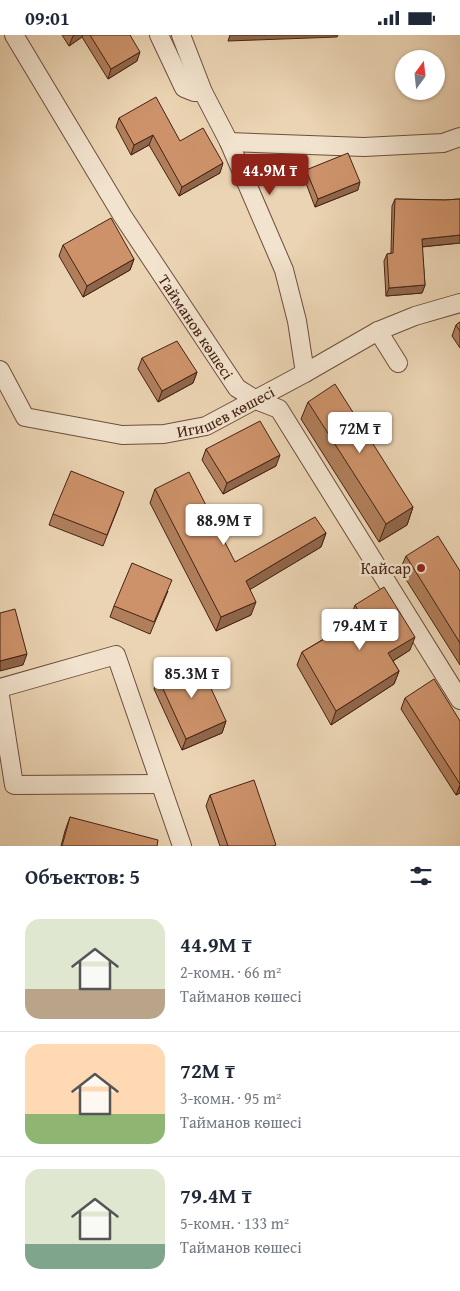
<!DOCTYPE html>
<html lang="ru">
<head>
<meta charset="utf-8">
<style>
  :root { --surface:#fff; --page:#f6f6f7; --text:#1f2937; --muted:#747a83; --line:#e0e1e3; --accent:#8f2418 }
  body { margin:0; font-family:"Gentium Book Plus",serif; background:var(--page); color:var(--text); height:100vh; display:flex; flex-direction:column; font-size:19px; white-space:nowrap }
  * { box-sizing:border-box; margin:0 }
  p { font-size:16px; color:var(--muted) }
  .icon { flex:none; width:28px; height:28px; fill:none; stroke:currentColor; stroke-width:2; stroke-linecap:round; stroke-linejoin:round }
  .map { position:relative; height:811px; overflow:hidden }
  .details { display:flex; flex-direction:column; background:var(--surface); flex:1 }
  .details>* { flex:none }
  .needle { width:32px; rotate:15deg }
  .buttons { position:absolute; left:395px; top:15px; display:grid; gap:10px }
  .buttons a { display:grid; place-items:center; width:50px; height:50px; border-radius:50%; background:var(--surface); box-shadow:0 1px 4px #0004; font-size:25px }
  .price { position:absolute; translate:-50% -42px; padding:0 11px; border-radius:5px; background:#fff; color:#222; font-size:16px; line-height:32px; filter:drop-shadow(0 1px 2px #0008) }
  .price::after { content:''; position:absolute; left:50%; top:30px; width:15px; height:11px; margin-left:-8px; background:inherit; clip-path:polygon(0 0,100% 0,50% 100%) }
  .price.selected { background:var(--accent); color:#fff }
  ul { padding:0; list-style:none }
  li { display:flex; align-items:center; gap:15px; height:125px; padding:0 25px }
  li+li { border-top:1px solid var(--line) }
  li span { display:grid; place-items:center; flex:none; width:140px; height:100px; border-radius:15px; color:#555 }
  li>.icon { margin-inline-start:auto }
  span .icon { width:60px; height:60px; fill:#fffc; stroke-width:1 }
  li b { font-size:21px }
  h2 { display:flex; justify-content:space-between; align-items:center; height:60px; padding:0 25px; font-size:21px }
  .status { display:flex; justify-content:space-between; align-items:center; height:35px; padding:0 25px; background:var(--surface); direction:ltr }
  .status svg { height:14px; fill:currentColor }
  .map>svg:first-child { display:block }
</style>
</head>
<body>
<div class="status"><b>09:01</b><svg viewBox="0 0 49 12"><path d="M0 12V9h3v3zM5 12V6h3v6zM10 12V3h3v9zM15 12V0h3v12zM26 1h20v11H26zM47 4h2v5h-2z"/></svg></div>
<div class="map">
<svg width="460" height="811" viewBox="0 0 460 811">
  <rect width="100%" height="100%" fill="#ebd4b3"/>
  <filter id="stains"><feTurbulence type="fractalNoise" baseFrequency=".004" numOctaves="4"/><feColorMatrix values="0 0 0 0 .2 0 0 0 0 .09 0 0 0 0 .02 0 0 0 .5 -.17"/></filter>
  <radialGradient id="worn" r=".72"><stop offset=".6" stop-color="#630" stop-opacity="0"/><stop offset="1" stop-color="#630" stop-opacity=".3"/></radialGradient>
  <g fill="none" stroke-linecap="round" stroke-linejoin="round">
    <defs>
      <g id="minor">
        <path id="s1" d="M14,0L122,180L237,353L256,365L279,374L460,665"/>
        <path d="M159,0L184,53L194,57H203"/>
        <path d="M181,0L203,57L229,107L284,235L297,286L305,338"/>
        <path d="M229,107L364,112L443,108L460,102"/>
        <path d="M378,296L398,328"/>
        <path id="s2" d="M0,335L25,382L122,400L164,399L206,391L305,338L378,296L415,281L460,268"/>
        <path d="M0,653L116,620L182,811"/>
        <path d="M0,661L14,750L159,749"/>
      </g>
    </defs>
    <!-- minor casing -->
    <use href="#minor" stroke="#6e4e3c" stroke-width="20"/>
    <!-- minor -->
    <use href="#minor" stroke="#f2e3ce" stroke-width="18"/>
  </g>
  <!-- wall -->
  <g fill="#b07e5b" stroke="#452214">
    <path d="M62,0H130L137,26L108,44L82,2L69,11Z"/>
    <path d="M119,83L180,106L220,138L179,161L149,110L131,120L116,92Z"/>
    <path d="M306,135L358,155L315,172L304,143Z"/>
    <path d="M395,164L445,165L460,164V208L422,212L425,250L422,258L386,261L384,226L387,219L391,218L392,171Z"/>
    <path d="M63,210L134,224L130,235L83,262L59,221Z"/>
    <path d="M460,287V313L452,301L456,290Z"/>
    <path d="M142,323L197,337L193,348L158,367L138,334Z"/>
    <path d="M308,367L413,472L407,490L379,507L301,384Z"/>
    <path d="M206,414L276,431L223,459L202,425Z"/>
    <path d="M155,454L235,527L326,498L321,512L250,554L251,580L216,596L150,468Z"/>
    <path d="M120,468L103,511L49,490L53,479Z"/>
    <path d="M406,521L460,536V630L400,535Z"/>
    <path d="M168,556L150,599L110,582L114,571Z"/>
    <path d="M355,570L410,615L393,626L399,636L394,649L331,690L297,630L302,617L352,587L350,584Z"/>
    <path d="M158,643L226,686L222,698L182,715L154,654Z"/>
    <path d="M405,663L460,686V758L456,760L401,674Z"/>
    <path d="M210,760L275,811H220L206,771Z"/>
    <path d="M70,782L157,811H61L65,796Z"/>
  </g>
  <!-- shaded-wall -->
  <g fill="#90664a" stroke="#452214">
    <path d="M75,0H83L82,2L69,11L73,1Z"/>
    <path d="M230,0H338L337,2L228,6Z"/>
    <path d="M140,17L137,26L108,44L111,34Z"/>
    <path d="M153,100L149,110L131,120L134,110Z"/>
    <path d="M223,128L220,138L179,161L182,152Z"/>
    <path d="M360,147L358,155L315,172L318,164Z"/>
    <path d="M460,200V208L419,212L422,204Z"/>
    <path d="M134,224L130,235L83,262L87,251Z"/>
    <path d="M425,250L422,258L386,261L389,253Z"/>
    <path d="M197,337L193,348L158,367L162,356Z"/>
    <path d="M280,420L276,431L223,459L227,448Z"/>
    <path d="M413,472L407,490L379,507L386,489Z"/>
    <path d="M326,498L321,512L241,560L246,546Z"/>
    <path d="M256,567L251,580L216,596L221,582Z"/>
    <path d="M415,602L410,615L383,632L388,618Z"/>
    <path d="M27,619L23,630L0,636V626Z"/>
    <path d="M399,636L394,649L331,690L336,676Z"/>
    <path d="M226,686L222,698L182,715L186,704Z"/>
    <path d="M460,750V758L456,760Z"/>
  </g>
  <!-- building -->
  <g fill="#cd926a" stroke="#452214">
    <path d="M90,0H130L140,17L111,34Z"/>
    <path d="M156,62L180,106L203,93L223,128L182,152L153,100L134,110L119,83Z"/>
    <path d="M348,118L360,147L318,164L306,135Z"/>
    <path d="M395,164L445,165L460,164V200L422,204L425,250L389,253L387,219L393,218Z"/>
    <path d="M111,183L134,224L87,251L63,210Z"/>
    <path d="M460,287V296L456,290Z"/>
    <path d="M177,306L197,337L162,356L142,323Z"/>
    <path d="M335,349L413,472L386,489L308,367Z"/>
    <path d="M260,386L280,420L227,448L206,414Z"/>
    <path d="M71,436L124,457L107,500L53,479Z"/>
    <path d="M189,437L235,527L315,482L326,498L246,546L256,567L221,582L155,454Z"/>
    <path d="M438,501L460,536V608L406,521Z"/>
    <path d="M132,528L172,545L154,587L114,571Z"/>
    <path d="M384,552L415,602L388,618L399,636L336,676L302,617L362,582L355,570Z"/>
    <path d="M15,574L27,619L0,626V578Z"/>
    <path d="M198,625L226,686L186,704L158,643Z"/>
    <path d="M434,644L460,686V749L405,663Z"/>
    <path d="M254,745L276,810L273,811H228L210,760Z"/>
    <path d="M70,782L158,805L157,811H62Z"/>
  </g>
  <!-- markers -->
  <circle fill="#8f2418" stroke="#f2e3ce" stroke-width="2" cx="421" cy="533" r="5"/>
  <g text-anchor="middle" stroke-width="5" stroke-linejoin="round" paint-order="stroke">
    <!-- street labels -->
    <g font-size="16" fill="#452214" stroke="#f2e3ce">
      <text dy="6" stroke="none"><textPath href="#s1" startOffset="344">Тайманов көшесі</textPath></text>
      <text dy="6" stroke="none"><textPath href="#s2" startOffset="260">Игишев көшесі</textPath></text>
    </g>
    <!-- poi labels -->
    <g font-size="16" fill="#452214" stroke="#f2e3ce" text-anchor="end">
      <text x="411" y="539">Кайсар</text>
    </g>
  </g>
  <rect width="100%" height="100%" filter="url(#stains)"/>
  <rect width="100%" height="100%" fill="url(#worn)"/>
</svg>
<div class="buttons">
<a><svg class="needle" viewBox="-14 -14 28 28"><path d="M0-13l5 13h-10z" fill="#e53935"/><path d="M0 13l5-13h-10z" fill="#747a83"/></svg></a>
</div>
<b class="price selected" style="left:270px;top:161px">44.9M ₸</b>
<b class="price" style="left:360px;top:419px">72M ₸</b>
<b class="price" style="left:224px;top:511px">88.9M ₸</b>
<b class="price" style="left:360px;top:616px">79.4M ₸</b>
<b class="price" style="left:192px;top:664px">85.3M ₸</b>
</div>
<section class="details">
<h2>Объектов: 5<svg class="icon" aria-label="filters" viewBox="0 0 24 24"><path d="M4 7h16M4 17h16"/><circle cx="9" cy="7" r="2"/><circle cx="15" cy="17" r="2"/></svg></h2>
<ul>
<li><span style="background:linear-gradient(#dfe7d0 70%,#b9a48a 0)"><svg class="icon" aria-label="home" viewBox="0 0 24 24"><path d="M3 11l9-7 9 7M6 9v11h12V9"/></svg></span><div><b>44.9M ₸</b><p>2-комн. · 66 m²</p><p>Тайманов көшесі</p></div></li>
<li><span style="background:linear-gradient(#ffd9b3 70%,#8fb573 0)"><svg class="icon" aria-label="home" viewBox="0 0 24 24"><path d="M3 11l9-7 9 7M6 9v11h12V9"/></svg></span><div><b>72M ₸</b><p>3-комн. · 95 m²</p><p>Тайманов көшесі</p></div></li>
<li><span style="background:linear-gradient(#dfe7d0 75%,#7fa58c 0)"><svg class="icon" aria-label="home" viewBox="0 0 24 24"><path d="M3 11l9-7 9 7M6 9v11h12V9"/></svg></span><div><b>79.4M ₸</b><p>5-комн. · 133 m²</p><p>Тайманов көшесі</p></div></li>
</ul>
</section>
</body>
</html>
